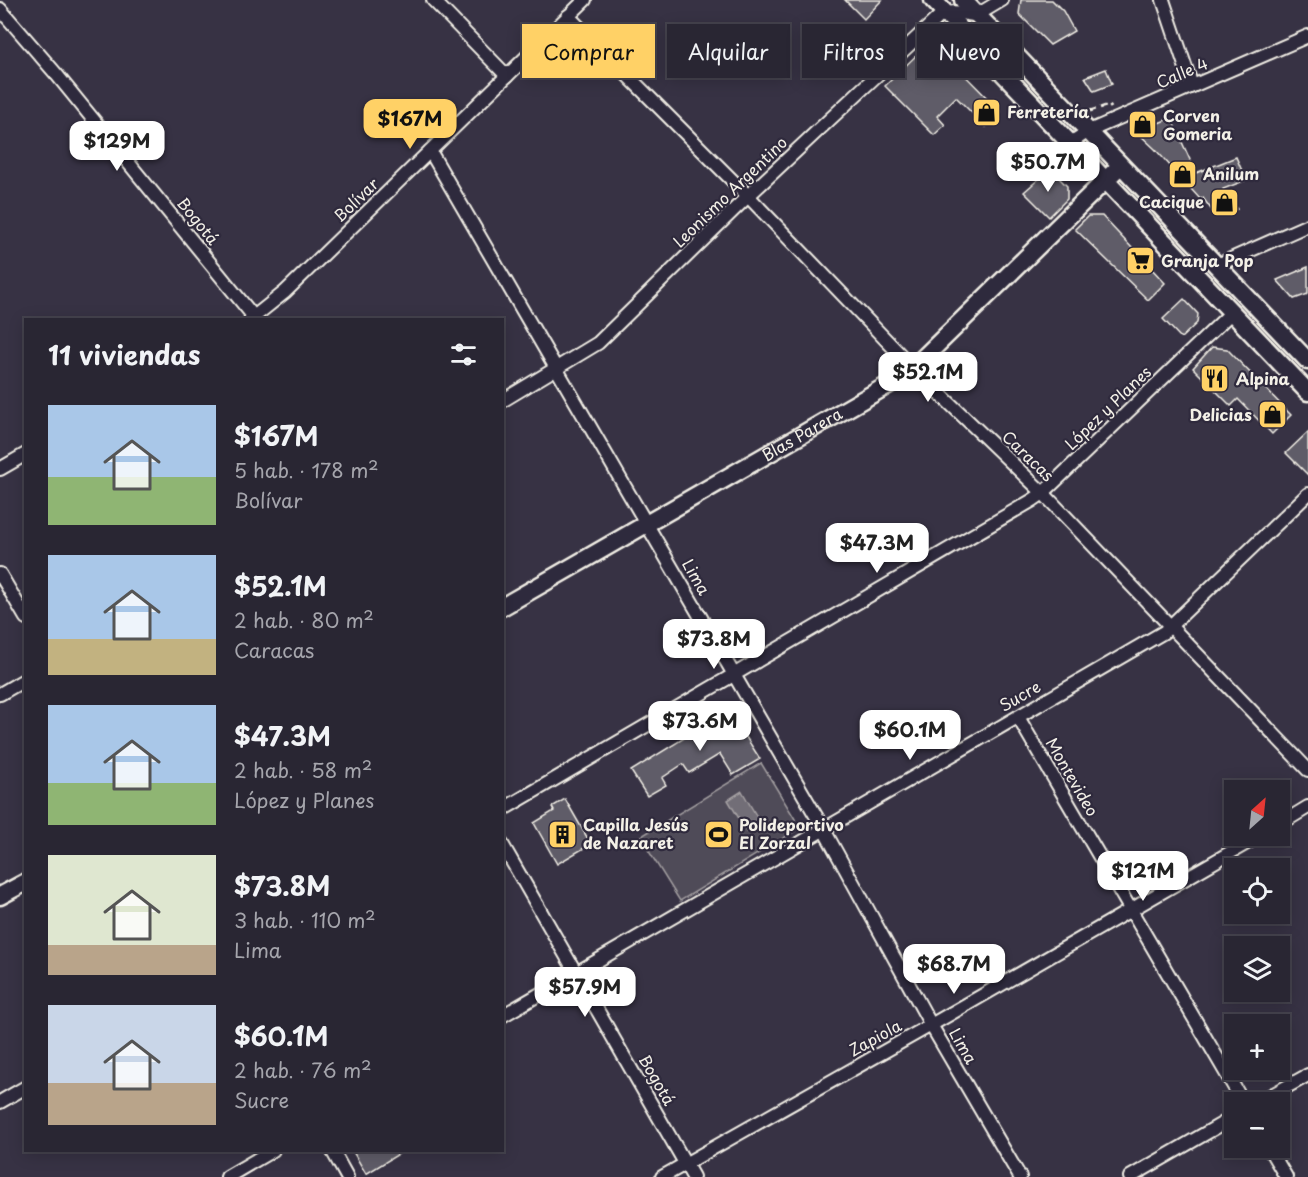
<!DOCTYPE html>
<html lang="es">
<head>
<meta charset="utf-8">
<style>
  :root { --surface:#292633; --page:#312e3b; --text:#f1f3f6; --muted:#a5a5ac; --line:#45434e; --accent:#ffd166 }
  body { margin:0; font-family:"Playpen Sans",sans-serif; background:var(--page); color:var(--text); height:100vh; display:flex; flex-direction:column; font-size:22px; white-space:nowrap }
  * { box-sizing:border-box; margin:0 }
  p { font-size:20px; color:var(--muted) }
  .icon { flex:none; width:33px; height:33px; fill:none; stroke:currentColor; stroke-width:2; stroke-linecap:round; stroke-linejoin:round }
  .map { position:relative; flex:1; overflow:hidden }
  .drawer { position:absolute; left:24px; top:318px; width:480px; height:834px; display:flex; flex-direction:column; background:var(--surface); border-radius:0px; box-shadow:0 3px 15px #0003,0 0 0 2px var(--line) }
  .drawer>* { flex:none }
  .banner { position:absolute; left:522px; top:24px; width:570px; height:54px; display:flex; gap:12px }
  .needle { width:39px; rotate:27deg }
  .controls { position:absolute; left:1224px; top:780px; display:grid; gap:12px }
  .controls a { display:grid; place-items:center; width:66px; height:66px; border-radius:0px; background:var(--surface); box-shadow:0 3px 15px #0003,0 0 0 2px var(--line); font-size:30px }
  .price { position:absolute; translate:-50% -51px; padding:0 14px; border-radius:12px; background:#fff; color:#222; font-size:20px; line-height:39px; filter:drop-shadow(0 2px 3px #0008) }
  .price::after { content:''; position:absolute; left:50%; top:36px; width:18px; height:14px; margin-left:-9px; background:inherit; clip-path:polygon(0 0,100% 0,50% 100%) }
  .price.current { background:var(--accent); color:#111 }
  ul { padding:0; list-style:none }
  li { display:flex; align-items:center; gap:18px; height:150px; padding:0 24px }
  li span { display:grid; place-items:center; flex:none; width:168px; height:120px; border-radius:0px; color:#555 }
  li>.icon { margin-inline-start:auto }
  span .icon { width:72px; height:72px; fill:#fffc; stroke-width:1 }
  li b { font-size:26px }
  h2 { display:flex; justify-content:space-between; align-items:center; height:72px; padding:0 24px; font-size:26px }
  .chip { padding:0 21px; border-radius:0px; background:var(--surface); box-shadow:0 3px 15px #0003,0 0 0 2px var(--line); font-size:21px; line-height:54px }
  .chip.current { background:var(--accent); color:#111 }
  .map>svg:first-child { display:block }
</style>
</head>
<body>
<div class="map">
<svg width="1308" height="1177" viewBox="0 0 1308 1177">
  <rect width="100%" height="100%" fill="#373244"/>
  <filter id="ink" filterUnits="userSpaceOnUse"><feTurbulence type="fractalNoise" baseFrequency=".0167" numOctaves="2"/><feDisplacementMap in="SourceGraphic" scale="12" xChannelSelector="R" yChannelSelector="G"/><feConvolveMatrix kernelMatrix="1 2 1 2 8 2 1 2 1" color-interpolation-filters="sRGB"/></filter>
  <g filter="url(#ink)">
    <!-- green -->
    <path fill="#504b59" stroke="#a29ea0" stroke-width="1.5" d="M761,763L795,819V831L680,901L640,837Z"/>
    <!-- water -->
    <path fill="#726e77" stroke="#a6a2a4" stroke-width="1.5" d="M742,791L761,824L747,832L728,800Z"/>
    <!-- building -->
    <g fill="#5f5c67" stroke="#f4f1e8" stroke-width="1.5">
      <path d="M845,0H882L864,19Z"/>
      <path d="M1021,0H1052L1063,11L1074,31L1050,45L1019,14Z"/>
      <path d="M931,41L1001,112L986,127L956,97L937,116L945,125L934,135L885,86Z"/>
      <path d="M1106,69L1112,84L1094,91L1085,77Z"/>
      <path d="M1146,116L1151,126L1171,118L1196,173L1236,157L1246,180L1223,189L1237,209L1216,216L1203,198L1200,199L1155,149L1138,133L1133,123Z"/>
      <path d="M1050,169L1067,186V199L1049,217L1024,192Z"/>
      <path d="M1088,216H1102L1165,283L1148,300L1075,229Z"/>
      <path d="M1308,267V294L1294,299L1277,280Z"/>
      <path d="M1184,299L1198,314L1197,323L1181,338L1163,319Z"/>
      <path d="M1212,347L1227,349L1291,415L1272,434L1238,399L1231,406L1193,368Z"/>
      <path d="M1308,432V475L1286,453Z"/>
      <path d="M717,709L743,713L737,723L760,759L733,775L720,754L689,773L683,764L662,778L666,785L647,796L631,771L715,719Z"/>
      <path d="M565,799L591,844L557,864L534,823L554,811L552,807Z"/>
      <path d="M352,1150H405L366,1174Z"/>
    </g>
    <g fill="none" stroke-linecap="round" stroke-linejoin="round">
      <defs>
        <g id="street">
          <path d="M433,0L507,76"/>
          <path d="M1163,0L1192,86"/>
          <path d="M0,9L57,75L254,317"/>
          <path d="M568,16L748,196L913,368L1043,493L1308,770"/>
          <path d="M1070,143L1089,131L1308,36"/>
          <path d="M430,151L823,828L931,1025L1020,1177"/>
          <path d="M1215,266L1308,225"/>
          <path d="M250,320L285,292L585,0"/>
          <path d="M502,401L598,343L748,196L940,16C953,8 964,15 977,15L1002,0"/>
          <path d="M0,469L26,454"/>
          <path d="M0,574L26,618"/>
          <path d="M0,694L26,679"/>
          <path d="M1018,717L1243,1102"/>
          <path d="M502,810L1033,500L1043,493L1232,312"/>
          <path d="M1280,824L1308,807"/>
          <path d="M502,844L693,1177"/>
          <path d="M502,1016L1164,632L1308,494"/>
          <path d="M0,1102L26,1087"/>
          <path d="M1259,1102L1308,1075"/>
          <path d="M1269,1148L1286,1177"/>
          <path d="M332,1150L347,1177"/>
          <path d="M227,1177L273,1150"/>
          <path d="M662,1177L931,1025L1259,836"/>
          <path d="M1130,1177L1234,1117"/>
        </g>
        <g id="secondary">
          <path d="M933,0L1308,392"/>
          <path d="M963,0L1308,361"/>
          <path id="s1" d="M502,607L895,381L913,368L1120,166"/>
          <path d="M0,896L26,882"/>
        </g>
      </defs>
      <!-- street casing -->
      <use href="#street" stroke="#f4f1e8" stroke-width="16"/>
      <!-- secondary casing -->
      <use href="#secondary" stroke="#f4f1e8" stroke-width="21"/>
      <!-- path -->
      <path stroke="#f4f1e8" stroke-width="3" stroke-dasharray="6 4.5" stroke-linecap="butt" d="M1090,111L1109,105L1111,108"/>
      <!-- street -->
      <use href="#street" stroke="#2f2a3d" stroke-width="12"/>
      <!-- secondary -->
      <use href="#secondary" stroke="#2f2a3d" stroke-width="16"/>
    </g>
  </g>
  <!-- icons -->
  <defs>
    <symbol id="shop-square" viewBox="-11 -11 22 22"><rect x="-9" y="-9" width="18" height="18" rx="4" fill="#ffd166" stroke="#2f2a3d"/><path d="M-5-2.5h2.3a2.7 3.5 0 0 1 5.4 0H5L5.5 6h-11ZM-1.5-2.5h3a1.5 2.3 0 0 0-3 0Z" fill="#111"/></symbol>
    <symbol id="supermarket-square" viewBox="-11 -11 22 22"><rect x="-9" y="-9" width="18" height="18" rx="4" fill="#ffd166" stroke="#2f2a3d"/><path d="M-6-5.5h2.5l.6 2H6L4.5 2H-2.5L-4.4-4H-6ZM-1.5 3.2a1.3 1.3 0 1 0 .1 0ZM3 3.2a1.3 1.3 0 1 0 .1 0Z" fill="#111"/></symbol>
    <symbol id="restaurant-square" viewBox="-11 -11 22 22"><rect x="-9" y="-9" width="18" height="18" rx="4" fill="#ffd166" stroke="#2f2a3d"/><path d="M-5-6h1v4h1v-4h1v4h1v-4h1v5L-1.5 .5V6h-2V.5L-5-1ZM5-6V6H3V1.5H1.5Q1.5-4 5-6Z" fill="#111"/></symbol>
    <symbol id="building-square" viewBox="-11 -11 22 22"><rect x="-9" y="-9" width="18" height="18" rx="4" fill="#ffd166" stroke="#2f2a3d"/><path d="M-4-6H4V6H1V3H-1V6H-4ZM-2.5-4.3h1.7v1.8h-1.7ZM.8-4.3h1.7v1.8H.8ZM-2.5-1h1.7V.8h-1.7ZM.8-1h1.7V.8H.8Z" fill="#111"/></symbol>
    <symbol id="stadium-square" viewBox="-11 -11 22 22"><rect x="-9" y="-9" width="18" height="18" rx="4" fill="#ffd166" stroke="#2f2a3d"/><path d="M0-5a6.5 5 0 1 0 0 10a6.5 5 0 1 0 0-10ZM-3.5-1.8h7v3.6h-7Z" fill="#111"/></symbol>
  </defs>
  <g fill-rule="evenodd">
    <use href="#shop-square" x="970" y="96" width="33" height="33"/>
    <use href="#shop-square" x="1126" y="108" width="33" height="33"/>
    <use href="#shop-square" x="1166" y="158" width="33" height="33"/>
    <use href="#shop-square" x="1208" y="186" width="33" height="33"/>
    <use href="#supermarket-square" x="1124" y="244" width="33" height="33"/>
    <use href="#restaurant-square" x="1198" y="362" width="33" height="33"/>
    <use href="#shop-square" x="1256" y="398" width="33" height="33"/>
    <use href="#building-square" x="546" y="818" width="33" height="33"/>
    <use href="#stadium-square" x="702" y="818" width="33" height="33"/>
  </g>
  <g text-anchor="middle" stroke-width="4.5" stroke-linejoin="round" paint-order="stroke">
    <!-- street labels -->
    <g font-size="16" fill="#f4f1e8" stroke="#2f2a3d">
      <text transform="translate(1182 73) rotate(-23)" y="6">Calle 4</text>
      <text transform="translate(730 192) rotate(-44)" y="6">Leonismo Argentino</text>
      <text transform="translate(356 200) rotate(-44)" y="6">Bolívar</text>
      <text transform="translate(198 221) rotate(51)" y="6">Bogotá</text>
      <text transform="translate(1108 408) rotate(-44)" y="6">López y Planes</text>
      <text dy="6" stroke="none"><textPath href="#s1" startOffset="346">Blas Parera</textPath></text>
      <text transform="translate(1028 456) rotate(44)" y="6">Caracas</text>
      <text transform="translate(696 577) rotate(60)" y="6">Lima</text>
      <text transform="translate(1020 696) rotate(-30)" y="6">Sucre</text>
      <text transform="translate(1072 777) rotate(60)" y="6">Montevideo</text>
      <text transform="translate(875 1038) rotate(-29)" y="6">Zapiola</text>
      <text transform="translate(963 1046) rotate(60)" y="6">Lima</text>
      <text transform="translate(657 1080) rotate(60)" y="6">Bogotá</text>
    </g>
    <!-- poi labels -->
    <g font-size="16" font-weight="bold" fill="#f4f1e8" stroke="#2f2a3d" text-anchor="start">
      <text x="1007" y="118">Ferretería</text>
      <text x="1163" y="122">Corven<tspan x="1163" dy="18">Gomeria</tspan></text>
      <text x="1203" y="180">Anilum</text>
      <text x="1204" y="208" text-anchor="end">Cacique</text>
      <text x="1161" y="267">Granja Pop</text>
      <text x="1236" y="385">Alpina</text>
      <text x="1252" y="421" text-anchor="end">Delicias</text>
      <text x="583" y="831">Capilla Jesús<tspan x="583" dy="18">de Nazaret</tspan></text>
      <text x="739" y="831">Polideportivo<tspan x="739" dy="18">El Zorzal</tspan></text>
    </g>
  </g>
</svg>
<div class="controls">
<a><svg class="needle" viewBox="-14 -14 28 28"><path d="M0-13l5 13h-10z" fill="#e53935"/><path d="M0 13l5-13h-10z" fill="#a5a5ac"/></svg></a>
<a><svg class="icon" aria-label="locate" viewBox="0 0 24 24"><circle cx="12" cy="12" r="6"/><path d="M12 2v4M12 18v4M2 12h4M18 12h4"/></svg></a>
<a><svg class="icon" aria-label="layers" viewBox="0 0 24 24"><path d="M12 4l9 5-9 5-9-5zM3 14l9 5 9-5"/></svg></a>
<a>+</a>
<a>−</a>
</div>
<b class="price current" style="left:410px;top:150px">$167M</b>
<b class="price" style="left:117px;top:172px">$129M</b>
<b class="price" style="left:1048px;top:193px">$50.7M</b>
<b class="price" style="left:928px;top:403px">$52.1M</b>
<b class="price" style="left:877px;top:574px">$47.3M</b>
<b class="price" style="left:714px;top:670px">$73.8M</b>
<b class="price" style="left:700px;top:752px">$73.6M</b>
<b class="price" style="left:910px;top:761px">$60.1M</b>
<b class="price" style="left:1143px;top:902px">$121M</b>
<b class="price" style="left:954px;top:995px">$68.7M</b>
<b class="price" style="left:585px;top:1018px">$57.9M</b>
<div class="banner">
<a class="chip current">Comprar</a>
<a class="chip">Alquilar</a>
<a class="chip">Filtros</a>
<a class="chip">Nuevo</a>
</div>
<section class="drawer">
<h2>11 viviendas<svg class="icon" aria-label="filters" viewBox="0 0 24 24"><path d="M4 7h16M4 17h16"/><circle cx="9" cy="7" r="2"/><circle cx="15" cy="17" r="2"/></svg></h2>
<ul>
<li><span style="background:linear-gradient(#a9c7e8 60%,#8fb573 0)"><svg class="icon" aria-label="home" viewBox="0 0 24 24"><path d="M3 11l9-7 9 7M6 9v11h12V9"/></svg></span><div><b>$167M</b><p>5 hab. · 178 m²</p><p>Bolívar</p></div></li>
<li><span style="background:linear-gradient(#a9c7e8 70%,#c2b280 0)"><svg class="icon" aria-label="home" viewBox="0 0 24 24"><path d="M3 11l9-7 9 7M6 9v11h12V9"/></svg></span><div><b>$52.1M</b><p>2 hab. · 80 m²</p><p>Caracas</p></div></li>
<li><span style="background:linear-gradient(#a9c7e8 65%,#8fb573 0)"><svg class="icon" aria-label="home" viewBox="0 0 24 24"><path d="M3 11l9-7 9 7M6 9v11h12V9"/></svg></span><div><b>$47.3M</b><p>2 hab. · 58 m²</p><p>López y Planes</p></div></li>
<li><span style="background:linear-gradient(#dfe7d0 75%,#b9a48a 0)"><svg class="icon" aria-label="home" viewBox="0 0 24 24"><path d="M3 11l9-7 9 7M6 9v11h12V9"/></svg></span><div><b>$73.8M</b><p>3 hab. · 110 m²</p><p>Lima</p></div></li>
<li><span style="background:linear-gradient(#c9d6e8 65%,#b9a48a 0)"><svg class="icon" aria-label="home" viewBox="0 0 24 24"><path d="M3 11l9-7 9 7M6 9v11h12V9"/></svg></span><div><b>$60.1M</b><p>2 hab. · 76 m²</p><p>Sucre</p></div></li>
</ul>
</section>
</div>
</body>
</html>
